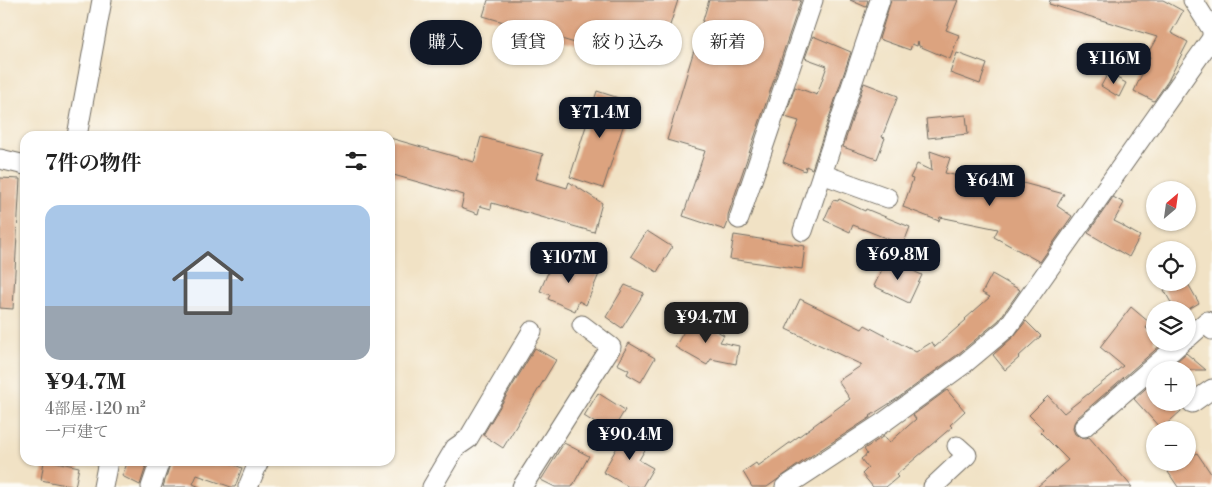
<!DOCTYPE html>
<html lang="ja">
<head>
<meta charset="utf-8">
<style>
  :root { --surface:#fff; --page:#f6f6f6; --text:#222; --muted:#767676; --line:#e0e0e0; --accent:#111827 }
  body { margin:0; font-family:"Libre Bodoni","Noto Serif JP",serif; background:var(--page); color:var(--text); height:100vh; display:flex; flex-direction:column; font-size:19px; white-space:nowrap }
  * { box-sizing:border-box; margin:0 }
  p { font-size:16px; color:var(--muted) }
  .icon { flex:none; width:28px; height:28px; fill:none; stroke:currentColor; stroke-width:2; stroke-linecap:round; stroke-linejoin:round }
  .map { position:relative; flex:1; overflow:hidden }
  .drawer { position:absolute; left:20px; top:131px; width:375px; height:335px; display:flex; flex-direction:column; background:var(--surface); border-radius:15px; box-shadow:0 1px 4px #0004 }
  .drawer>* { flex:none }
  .top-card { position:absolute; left:410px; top:20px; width:475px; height:45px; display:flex; gap:10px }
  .needle { width:32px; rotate:29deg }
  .tools { position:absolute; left:1146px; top:181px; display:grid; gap:10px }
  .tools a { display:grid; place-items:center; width:50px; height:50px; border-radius:50%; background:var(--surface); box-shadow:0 1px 4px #0004; font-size:25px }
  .price { position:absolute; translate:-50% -42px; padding:0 11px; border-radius:10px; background:var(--accent); color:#fff; font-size:16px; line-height:32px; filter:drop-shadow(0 1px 2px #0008) }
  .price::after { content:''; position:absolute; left:50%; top:30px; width:15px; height:11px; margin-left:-8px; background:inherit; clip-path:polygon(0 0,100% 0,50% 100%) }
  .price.active { background:#222; color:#fff }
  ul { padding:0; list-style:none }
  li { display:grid; align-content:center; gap:10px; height:265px; padding:0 25px }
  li+li { border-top:1px solid var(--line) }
  li span { display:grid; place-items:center; height:155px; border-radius:15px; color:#555 }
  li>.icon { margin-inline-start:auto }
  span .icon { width:90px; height:90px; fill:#fffc; stroke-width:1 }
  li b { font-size:21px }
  h2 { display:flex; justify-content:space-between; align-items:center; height:60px; padding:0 25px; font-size:21px }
  .chip { padding:0 18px; border-radius:22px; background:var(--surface); box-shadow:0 1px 4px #0004; font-size:18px; line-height:45px }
  .chip.active { background:var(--accent); color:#fff }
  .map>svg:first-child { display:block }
</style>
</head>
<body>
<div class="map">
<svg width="1212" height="487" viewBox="0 0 1212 487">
  <rect width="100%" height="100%" fill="#fdfcf7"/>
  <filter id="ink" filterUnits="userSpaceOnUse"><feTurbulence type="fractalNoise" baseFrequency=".02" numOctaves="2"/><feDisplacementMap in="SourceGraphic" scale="10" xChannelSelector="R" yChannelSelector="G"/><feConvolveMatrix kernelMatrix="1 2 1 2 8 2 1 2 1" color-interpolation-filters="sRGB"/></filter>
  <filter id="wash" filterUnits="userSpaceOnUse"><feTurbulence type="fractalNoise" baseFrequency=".0096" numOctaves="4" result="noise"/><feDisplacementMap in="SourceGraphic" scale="20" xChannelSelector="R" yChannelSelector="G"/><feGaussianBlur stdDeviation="1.12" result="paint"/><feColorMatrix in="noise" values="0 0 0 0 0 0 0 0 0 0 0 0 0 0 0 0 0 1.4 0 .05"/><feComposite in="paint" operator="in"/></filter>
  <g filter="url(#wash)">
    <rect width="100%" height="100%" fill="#f1e2c5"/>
    <g id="blocks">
      <!-- building -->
      <g fill="#dca37f">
        <path d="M488,0H678L659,60L611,44L609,53L483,16Z"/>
        <path d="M709,0H801L728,215V222L725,230L683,216L705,151L667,140Z"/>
        <path d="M850,0H868L866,7Z"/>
        <path d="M891,0H958L946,30L959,35L950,59L919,46L918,41L917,46L912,44L910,50L879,39Z"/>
        <path d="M1050,0H1163L1183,11L1171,33L1188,42L1168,81L1154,101L1134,91L1150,57L1147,55L1157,37L1049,4Z"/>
        <path d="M813,36L851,52L812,169L806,166L805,171L783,162L799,121L785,117L795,87L817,95L827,66L805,58Z"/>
        <path d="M957,53L987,64L980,84L950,73Z"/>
        <path d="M1108,73L1126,83L1119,97L1101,86Z"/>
        <path d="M864,83L898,96L882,137L885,138L877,159L843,147Z"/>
        <path d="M597,91L631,102L603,188L570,177Z"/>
        <path d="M966,115L968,134L928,138L926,119Z"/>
        <path d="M481,137L543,154L536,179L567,188L569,182L602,203L594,232L492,203L491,209L480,206L478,214L461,208L464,195L390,174V138L474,162Z"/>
        <path d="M930,151L950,158L945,173L1006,187L1008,179L1064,194L1057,206L1072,216L1040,262L994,237L998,229L940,217L939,221L903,207L913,179L910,178L917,164L932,171Z"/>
        <path d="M0,178L20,179L13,309L0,308Z"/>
        <path d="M1113,197L1124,203L1114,221L1124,226V227L1140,236L1129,257L1088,233Z"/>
        <path d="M839,199L865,211L866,209L910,227L903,245L853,225L850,232L824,220L833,200L838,201Z"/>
        <path d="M647,231L672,247L657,272L631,256Z"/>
        <path d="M734,235L805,246L802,269L730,259Z"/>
        <path d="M887,259L922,275L909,303L874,286Z"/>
        <path d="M566,260L599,274L586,305L579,301L575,311L548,299L550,295L540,291L553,261L563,265Z"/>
        <path d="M992,274L1020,290L999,320L957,355L898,398L870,416L871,417L805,460L767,487H752L743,472L756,463L758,466L850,399L838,381L862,365L786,329L800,299L862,329L865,325L916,352L932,342L935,347L966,320L965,319L990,297L982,293Z"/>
        <path d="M1177,282H1187L1199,303L1187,310H1175L1164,290Z"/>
        <path d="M625,285L644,293L622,328L606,317Z"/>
        <path d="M1131,307L1150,323L1146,328L1155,337V342H1161L1162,344L1077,418L1074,423L1073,429L1075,434L1080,437L1086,438L1089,437L1132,487H1037L1068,460L1040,432L1043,429L1029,415L1048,396L1064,413L1123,366L1100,347Z"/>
        <path d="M692,317L724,335L720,342L739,346L736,364L711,359L707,365L675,347Z"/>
        <path d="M1026,321L1041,336L1018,357L1019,358L1005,370L993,355L1014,336Z"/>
        <path d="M629,343L655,358L641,382L627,374L629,370L617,364Z"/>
        <path d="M535,348L556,360L503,448L483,435Z"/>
        <path d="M1186,353L1206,370H1167Z"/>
        <path d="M1155,380V402H1174L1181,411L1161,429L1134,399Z"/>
        <path d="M947,390L965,411L950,425L952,427L896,475L898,477L886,487H873L862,474L868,468L861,459L867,454L864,449L884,436L889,443L916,419L913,415Z"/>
        <path d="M598,393L625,410L611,433L584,416Z"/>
        <path d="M628,428L650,441L639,460L653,468L642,487H629L603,472Z"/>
        <path d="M564,443L589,456L572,487H555L541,480Z"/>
        <path d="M1197,453L1212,475V487H1178L1168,472L1182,462H1188V459Z"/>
        <path d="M44,461H51L79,467L75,487L41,480Z"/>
        <path d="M128,461H144L147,463L140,485L122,476Z"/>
        <path d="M171,461H225L242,468L235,487H231L197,475L193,484L200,487H163Z"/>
      </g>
    </g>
  </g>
  <g filter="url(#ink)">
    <use href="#blocks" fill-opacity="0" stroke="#706b61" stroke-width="1"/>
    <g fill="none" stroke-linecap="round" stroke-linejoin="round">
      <defs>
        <g id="minor">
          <path d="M1193,0L1212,30V34"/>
          <path d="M77,136L102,0"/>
          <path d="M0,159L25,165"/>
          <path d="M822,174L888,198"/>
          <path d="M739,219L813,0"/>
          <path d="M803,231L880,0"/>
          <path d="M1188,338L1207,321L1212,330"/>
          <path d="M1192,403L1212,389"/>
          <path d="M1084,427L1182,342"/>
          <path d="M103,487L108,461"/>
          <path d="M151,487L160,461"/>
          <path d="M248,487L259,461"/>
          <path d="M432,487L455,448L468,439L532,331"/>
          <path d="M522,487L611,347L582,325"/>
          <path d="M785,487L884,422L964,364L1007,328L1212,38"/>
          <path d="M933,487L967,455L957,446"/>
        </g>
      </defs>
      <!-- minor casing -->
      <use href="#minor" stroke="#706b61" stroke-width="21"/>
      <!-- minor -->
      <use href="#minor" stroke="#fff" stroke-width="19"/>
    </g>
  </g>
</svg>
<div class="tools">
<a><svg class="needle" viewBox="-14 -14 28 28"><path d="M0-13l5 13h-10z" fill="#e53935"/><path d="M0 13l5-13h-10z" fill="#767676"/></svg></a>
<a><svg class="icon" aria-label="locate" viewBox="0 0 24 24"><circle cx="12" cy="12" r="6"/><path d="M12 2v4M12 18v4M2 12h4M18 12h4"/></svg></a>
<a><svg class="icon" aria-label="layers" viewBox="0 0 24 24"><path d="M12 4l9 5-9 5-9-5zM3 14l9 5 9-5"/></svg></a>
<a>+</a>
<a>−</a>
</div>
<b class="price" style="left:1114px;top:85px">¥116M</b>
<b class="price" style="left:600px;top:139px">¥71.4M</b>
<b class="price" style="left:990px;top:207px">¥64M</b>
<b class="price" style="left:898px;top:281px">¥69.8M</b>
<b class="price" style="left:569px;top:284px">¥107M</b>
<b class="price active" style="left:706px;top:344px">¥94.7M</b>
<b class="price" style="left:630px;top:461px">¥90.4M</b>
<div class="top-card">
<a class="chip active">購入</a>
<a class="chip">賃貸</a>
<a class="chip">絞り込み</a>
<a class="chip">新着</a>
</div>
<section class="drawer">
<h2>7件の物件<svg class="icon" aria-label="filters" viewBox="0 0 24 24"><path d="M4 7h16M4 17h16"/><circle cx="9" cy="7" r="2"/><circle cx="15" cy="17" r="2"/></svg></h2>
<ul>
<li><span style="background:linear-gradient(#a9c7e8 65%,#9aa5b1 0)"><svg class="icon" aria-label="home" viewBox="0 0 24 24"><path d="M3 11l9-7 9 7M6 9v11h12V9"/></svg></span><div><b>¥94.7M</b><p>4部屋 · 120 m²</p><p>一戸建て</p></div></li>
</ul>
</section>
</div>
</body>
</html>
